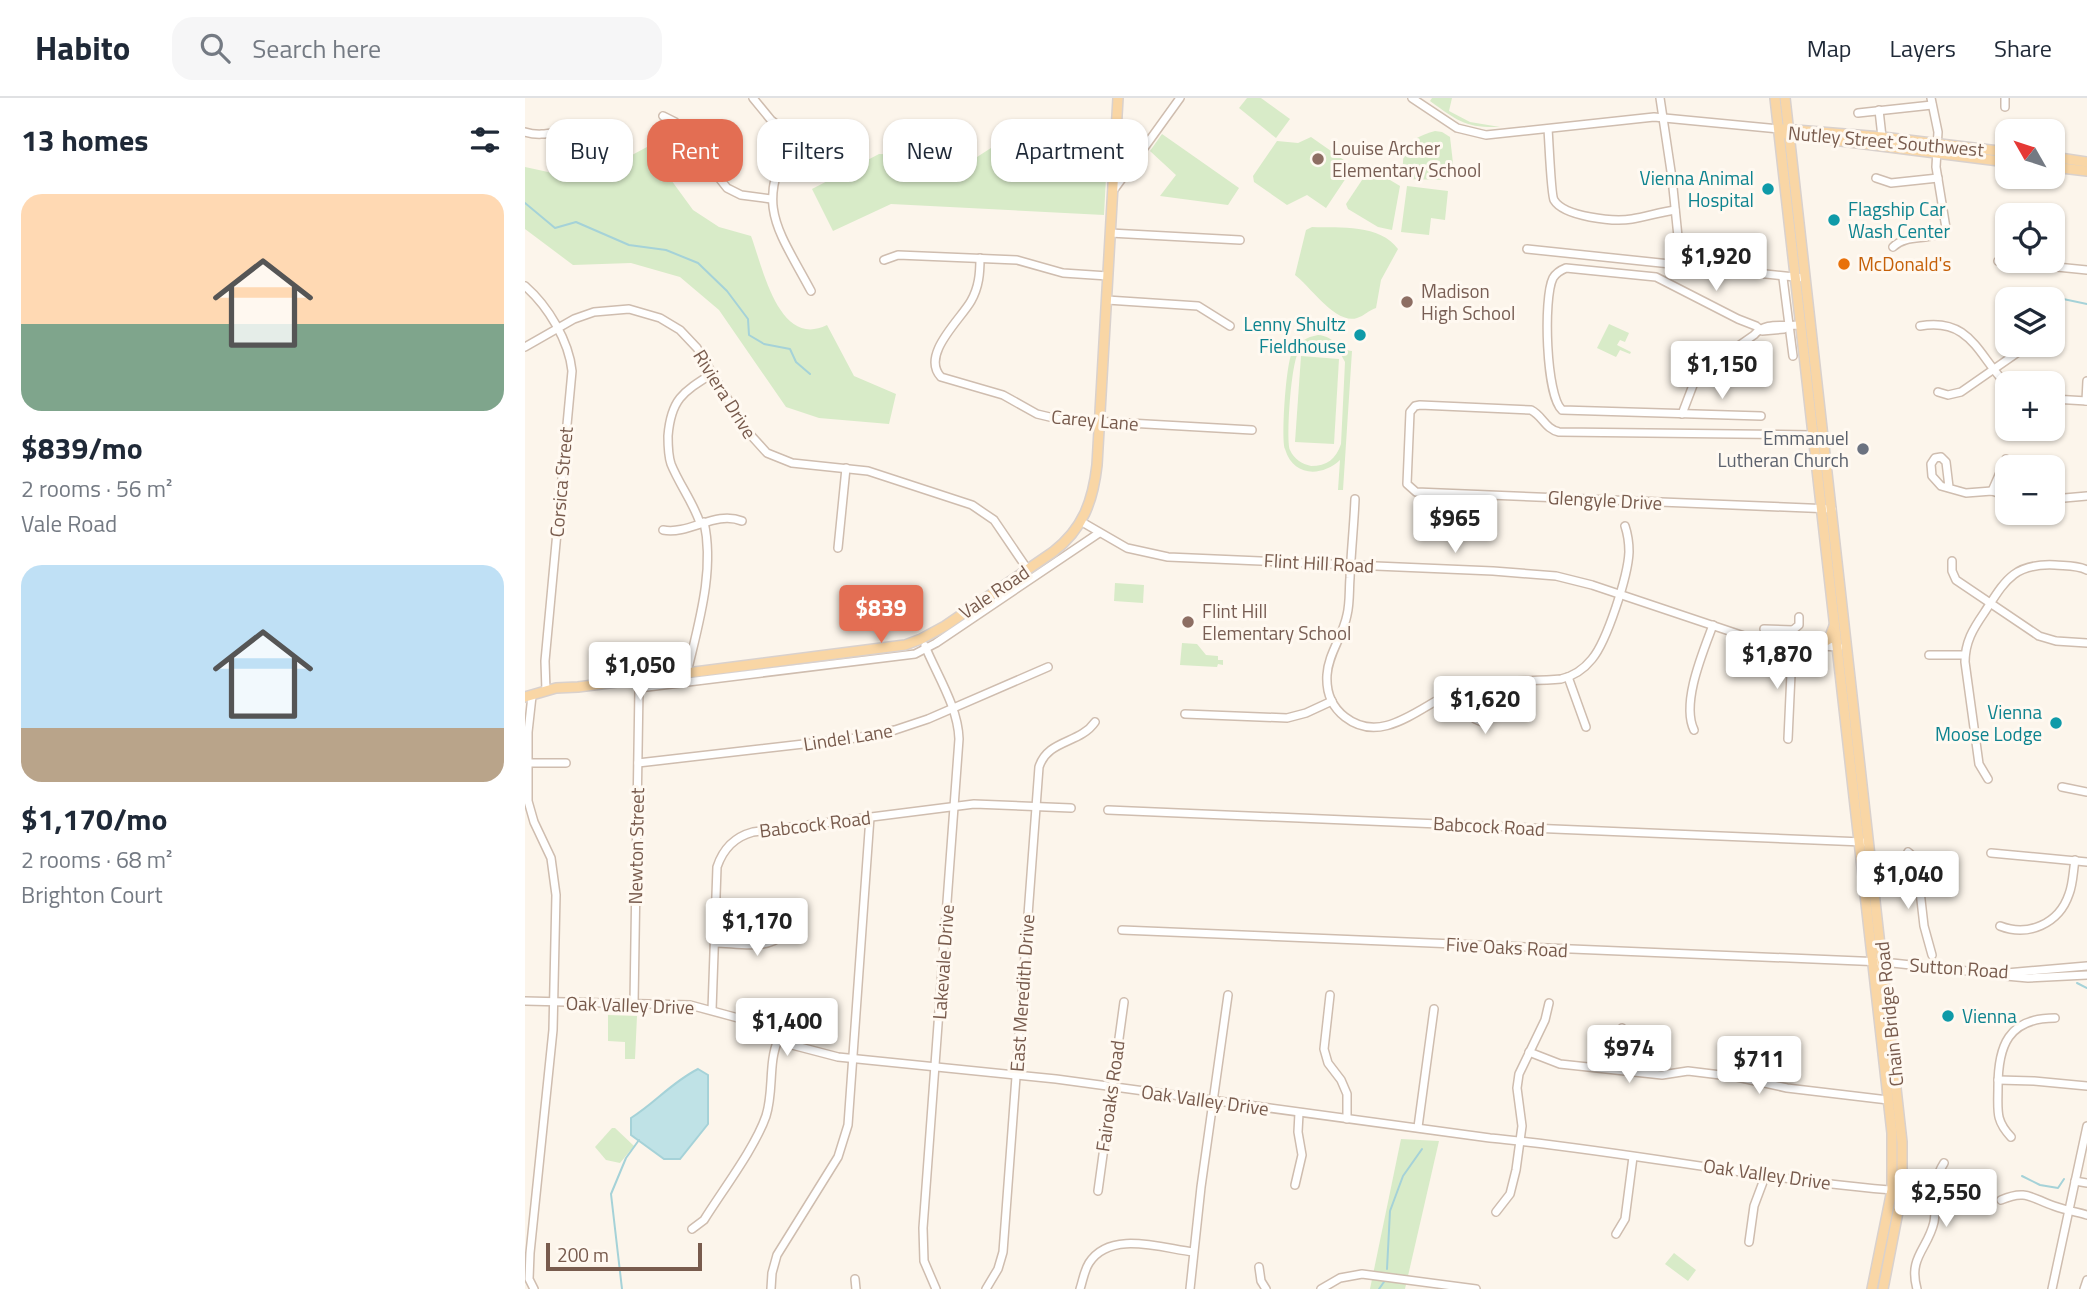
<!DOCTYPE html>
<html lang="en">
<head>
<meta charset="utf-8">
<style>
  :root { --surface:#fff; --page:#f6f6f7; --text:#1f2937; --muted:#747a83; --line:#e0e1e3; --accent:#e36e53 }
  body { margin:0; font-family:"Titillium Web",sans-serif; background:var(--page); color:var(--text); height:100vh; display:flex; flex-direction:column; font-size:26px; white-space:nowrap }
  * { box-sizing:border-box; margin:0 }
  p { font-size:23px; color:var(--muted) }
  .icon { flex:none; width:38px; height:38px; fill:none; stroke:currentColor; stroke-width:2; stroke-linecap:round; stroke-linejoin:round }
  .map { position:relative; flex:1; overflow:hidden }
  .drawer { display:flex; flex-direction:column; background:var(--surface); width:525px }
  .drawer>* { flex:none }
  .banner { position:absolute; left:21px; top:21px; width:665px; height:63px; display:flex; gap:14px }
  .needle { width:46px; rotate:309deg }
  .fabs { position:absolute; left:1470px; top:21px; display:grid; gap:14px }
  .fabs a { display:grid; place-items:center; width:70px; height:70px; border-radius:14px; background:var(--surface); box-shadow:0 2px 5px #0004; font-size:35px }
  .scale { position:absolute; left:21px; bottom:18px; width:156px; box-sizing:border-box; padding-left:7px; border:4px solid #785b4d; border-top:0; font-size:19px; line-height:24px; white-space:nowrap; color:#785b4d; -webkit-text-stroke:5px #fff9f1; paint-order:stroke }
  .price { position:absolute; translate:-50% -60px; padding:0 16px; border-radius:7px; background:#fff; color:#222; font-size:23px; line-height:46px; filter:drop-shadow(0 2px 4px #0008) }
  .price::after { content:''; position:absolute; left:50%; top:42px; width:21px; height:16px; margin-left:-10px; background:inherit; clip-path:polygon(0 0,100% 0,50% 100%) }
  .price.active { background:var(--accent); color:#fff }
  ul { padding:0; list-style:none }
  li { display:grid; align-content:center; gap:14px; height:371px; padding:0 21px }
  li span { display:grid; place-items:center; height:217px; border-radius:21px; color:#555 }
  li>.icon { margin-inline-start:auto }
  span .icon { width:126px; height:126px; fill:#fffc; stroke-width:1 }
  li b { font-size:30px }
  h2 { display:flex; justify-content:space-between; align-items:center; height:84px; padding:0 21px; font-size:30px }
  .pill { padding:0 24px; border-radius:21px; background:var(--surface); box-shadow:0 2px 5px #0004; font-size:24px; line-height:63px }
  .pill.active { background:var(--accent); color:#fff }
  header { display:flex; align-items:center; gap:42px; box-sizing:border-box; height:98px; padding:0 35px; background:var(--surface); border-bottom:2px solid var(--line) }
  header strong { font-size:33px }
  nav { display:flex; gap:38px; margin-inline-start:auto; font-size:24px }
  .search { width:490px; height:63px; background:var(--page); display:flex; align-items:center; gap:18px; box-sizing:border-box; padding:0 24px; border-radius:21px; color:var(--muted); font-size:26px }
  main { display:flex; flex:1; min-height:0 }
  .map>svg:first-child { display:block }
</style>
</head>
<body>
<header>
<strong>Habito</strong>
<div class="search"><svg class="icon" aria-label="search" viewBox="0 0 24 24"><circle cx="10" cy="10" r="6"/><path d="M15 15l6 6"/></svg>Search here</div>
<nav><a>Map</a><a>Layers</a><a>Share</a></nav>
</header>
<main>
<section class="drawer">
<h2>13 homes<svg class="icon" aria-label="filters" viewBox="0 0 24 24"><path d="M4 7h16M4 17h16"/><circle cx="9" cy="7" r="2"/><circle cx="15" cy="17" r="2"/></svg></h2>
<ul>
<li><span style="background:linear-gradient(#ffd9b3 60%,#7fa58c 0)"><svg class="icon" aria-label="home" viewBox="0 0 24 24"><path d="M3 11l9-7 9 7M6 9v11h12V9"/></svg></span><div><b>$839/mo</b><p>2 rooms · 56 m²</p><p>Vale Road</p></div></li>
<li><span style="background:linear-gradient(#bfe0f5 75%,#b9a48a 0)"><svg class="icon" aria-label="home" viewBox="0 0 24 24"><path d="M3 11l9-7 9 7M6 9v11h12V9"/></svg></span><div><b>$1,170/mo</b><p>2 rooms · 68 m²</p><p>Brighton Court</p></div></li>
</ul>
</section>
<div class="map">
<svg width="1562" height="1191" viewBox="0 0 1562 1191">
  <rect width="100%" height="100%" fill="#fcf5eb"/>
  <!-- green -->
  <g fill="#d8ebc8" fill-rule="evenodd">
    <path d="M722,0H736L765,21L751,40L714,10Z"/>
    <path d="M907,0H927L924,13L945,24L975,29C940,30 933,23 905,3Z"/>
    <path d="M910,33L917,34L925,39L929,74L922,82L879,81C875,52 881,41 910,33Z"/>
    <path d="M637,36L714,90L703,107L635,98L651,77L625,53Z"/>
    <path d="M786,39L826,67L827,71L801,110L782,97L762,107L729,84L728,78L752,43L773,45Z"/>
    <path d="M122,49L168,112L194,129L226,138C238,170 254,251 302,227L329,278L371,296L364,326L294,320L261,309L194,212L155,179L106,165L48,167L0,131V69L37,77L92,65Z"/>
    <path d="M466,50L487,51L486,75L581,79L579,117L366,106L308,133L287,91L354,56L452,59Z"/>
    <path d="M845,70L875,88L867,132L853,129L823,111L821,106Z"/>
    <path d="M882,88L923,93L920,122L906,120L904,137L876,134Z"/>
    <path d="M787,129C815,130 855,126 873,151L856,182L851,210C844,212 839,218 832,220C811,227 785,188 770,177L781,132Z"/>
    <path d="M1084,226L1104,235L1100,244L1095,242L1092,247L1106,254L1105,256L1095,252L1091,259L1072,250Z"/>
    <path d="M793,237C809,238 814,252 827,253L818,392H813L815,362C797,379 768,379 760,351C756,340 761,265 767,255C772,244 782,239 793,237ZM799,244L813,251L820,264L816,346C811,361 802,368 786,368C777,366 769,361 765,352C761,341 766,263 774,253C780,246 789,244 799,244Z"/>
    <path d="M776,258L814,261L809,346L770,344Z"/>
    <path d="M590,485L619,487L618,505L589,503Z"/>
    <path d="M657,545L672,546L681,557L693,558V562H698V567L693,566L692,569L655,567Z"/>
    <path d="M83,917L112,918L110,961H100V944L83,943Z"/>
    <path d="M87,1030H90L109,1048L95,1065L81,1062L70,1049Z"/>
    <path d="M876,1041L914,1043L880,1191H845Z"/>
    <path d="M1149,1155L1171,1172L1163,1183L1140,1166Z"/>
  </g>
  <!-- water -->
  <path fill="#bfe2e6" stroke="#a5d2d8" stroke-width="2" d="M173,971L183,977V1026L155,1061H139L106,1037V1020C130,1005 147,984 173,971Z"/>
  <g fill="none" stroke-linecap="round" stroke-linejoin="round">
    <!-- stream -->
    <g stroke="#a5d2d8" stroke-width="2">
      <path d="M0,105L30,130L51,124L104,147L141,152L173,165L202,193L223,221L224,237L239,246L265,251L271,264L285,276"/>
      <path d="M1524,198L1562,206"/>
      <path d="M1552,885L1562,890"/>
      <path d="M1497,1078L1515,1087L1533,1090L1539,1081"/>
      <path d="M862,1171L865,1113L878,1078L897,1051"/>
      <path d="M97,1191L86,1096L101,1060L114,1042"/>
      <path d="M854,1191L861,1181"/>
    </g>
    <defs>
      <g id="minor">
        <path d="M228,0L246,22L276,45"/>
        <path d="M887,0L932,30L961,37L1129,19L1254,31"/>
        <path d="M1135,0L1147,80L1156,168"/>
        <path d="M1480,0V9"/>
        <path d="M1354,12L1357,39"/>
        <path d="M1333,15L1407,7"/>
        <path d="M138,18L150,24L202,90L216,97L246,101"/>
        <path d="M1023,31C1024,43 1026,97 1029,102C1039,119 1089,124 1107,121C1121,119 1135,114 1150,112"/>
        <path d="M0,34C22,41 40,28 60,34"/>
        <path d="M267,40C229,108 253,131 286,193"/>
        <path d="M1351,80L1366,85L1413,80"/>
        <path d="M588,93L655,0"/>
        <path d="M585,135L715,142"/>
        <path d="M1368,149C1383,134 1409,145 1421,130L1411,69L1413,34L1406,0"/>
        <path d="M1002,151L1279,180"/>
        <path d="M455,160C455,175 454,189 446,203C436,221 395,257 416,279L478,297L512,316L533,321L727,332"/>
        <path d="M359,162L373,157L492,162L538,175L583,178"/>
        <path d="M1473,163L1562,172"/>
        <path d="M1258,180L1268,258"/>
        <path d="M0,188C23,208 44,243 47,273L20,563L21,593"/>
        <path d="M582,202L673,208L705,228"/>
        <path d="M1395,228C1446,219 1453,258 1482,287"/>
        <path d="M0,249L49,221L69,214L104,211L135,220L155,232L172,250L222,333L242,355L267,365L343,373L447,407L469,422L503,472"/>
        <path d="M1413,294L1423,297L1436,294L1492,255L1498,247"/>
        <path d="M1528,301L1562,303"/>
        <path d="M1561,303L1562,283"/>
        <path d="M1157,316L1170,282L1176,274L1229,237C1241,223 1257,229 1274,227"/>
        <path d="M1236,318L1037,312C1021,298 1018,200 1028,180C1031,175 1036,172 1041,170L1131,179L1213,221L1231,228L1237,233L1259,231L1264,228"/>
        <path d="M1287,337L1034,334C1020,331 1018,318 1006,312L895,307L890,308L885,314L882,386L891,394L1307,411"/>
        <path d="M1518,369L1520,365L1527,364L1531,369L1528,374"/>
        <path d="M1424,389L1421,364L1416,359L1410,360L1406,366L1407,378L1416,388L1441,395L1467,393L1482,398"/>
        <path d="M1467,393L1481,361"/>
        <path d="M830,401C829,427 826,454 825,480C824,492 825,505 822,517C818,538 803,556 802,577C801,594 807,609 820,619C861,651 903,599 941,589C973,581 1004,584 1036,581C1049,578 1059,571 1067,561C1082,543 1103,478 1104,454C1104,445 1103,437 1100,428"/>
        <path d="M1528,401L1562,398"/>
        <path d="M557,424L602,450L643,459L968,473L1031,478L1067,487L1231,542L1257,546L1314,549"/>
        <path d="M175,425C168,404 154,386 146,366C143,357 143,348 143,338C146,301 158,294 188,275"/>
        <path d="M138,432C165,437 190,412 217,423"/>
        <path d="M313,450L321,370"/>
        <path d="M1427,463V473L1431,482L1514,538L1531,543L1562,545"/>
        <path d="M1239,531L1268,532"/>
        <path d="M400,548C412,577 433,609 434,641L398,1130L399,1163L411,1191"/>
        <path d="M1404,557H1440"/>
        <path d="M162,575C173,527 190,473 179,424"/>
        <path d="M1043,579L1061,629"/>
        <path d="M934,591L950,621L957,624L961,610L959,585"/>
        <path d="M7,598L3,634V703L9,724L26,760L31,797L28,932L5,1155L4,1181L9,1191"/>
        <path d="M660,616L762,620L781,615L807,603"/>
        <path d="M1169,632C1156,605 1178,554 1188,527"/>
        <path d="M1263,641L1268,532L1274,527V519"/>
        <path d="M3,665H41"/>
        <path d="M113,665L331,640L370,632L403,621L523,569"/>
        <path d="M1463,681L1454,666L1440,564C1440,544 1448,531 1459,515C1480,483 1488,465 1530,467C1541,468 1552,467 1562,472"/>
        <path d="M1537,689L1562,694"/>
        <path d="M583,712L1338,744"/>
        <path d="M1383,754L1389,759L1392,767L1399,828L1407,857"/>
        <path d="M1466,755L1562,764"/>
        <path d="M1475,828C1503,839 1534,826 1544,796C1548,786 1548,774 1550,762"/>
        <path d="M597,832L1358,864L1470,876L1562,868"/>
        <path d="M190,845C211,845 243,853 258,836"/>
        <path d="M1481,878L1503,880L1562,877"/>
        <path d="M805,897L799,951L803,965L816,982L822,996V1021"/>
        <path d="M0,903L165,907L213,920L267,947L313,959L531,981L965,1040C1113,1054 1260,1087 1409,1095"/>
        <path d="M109,905L114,590L390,556L411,545L574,435"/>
        <path d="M187,912L192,769C198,751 209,739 228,734L449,706L546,710"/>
        <path d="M1004,954L1035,966L1137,977L1163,973L1212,979L1262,990L1363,1002"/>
        <path d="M1091,971L1097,930"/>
        <path d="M1473,982L1509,983L1562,988"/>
        <path d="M893,1029L909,911"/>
        <path d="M1486,1039C1470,1022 1473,1013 1473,989C1473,948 1483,920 1530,920"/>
        <path d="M1550,1083L1562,1085"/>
        <path d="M770,1087L777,1057L773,1034L774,1015"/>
        <path d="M573,1093L599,904"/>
        <path d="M1476,1102C1501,1091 1506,1100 1529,1108C1540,1112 1551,1114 1562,1117"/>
        <path d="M971,1114L985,1096L991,1072L997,1028L992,990L994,976L1020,922L1024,905"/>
        <path d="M167,1131L179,1122C197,1093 230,1050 241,1018C249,993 243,965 253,942"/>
        <path d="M1091,1136L1100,1121L1108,1059"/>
        <path d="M1224,1144L1229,1108L1241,1076"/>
        <path d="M734,1169L736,1183L741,1191"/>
        <path d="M330,1181L331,1191"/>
        <path d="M246,1191L247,1175L252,1157L313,1059L323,1027L345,719"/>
        <path d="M461,1191L473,1171L478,1154L514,669C523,641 555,646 570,624"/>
        <path d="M555,1191C558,1182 559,1173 564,1165C585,1132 636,1150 668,1154"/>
        <path d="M665,1191L676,1089L703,897"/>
        <path d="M796,1191L815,1180L837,1176L951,1191"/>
        <path d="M1392,1191C1383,1159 1403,1151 1409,1124C1413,1100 1405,1087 1419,1065"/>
        <path d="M1527,1191L1562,1028"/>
        <path d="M1559,1191L1562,1182"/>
      </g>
      <g id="major">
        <path d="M1250,0L1367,1035V1092L1347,1191"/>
        <path d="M1260,0L1377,1044V1093L1358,1191"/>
        <path d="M1258,31L1357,39L1482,54"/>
        <path d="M1261,36L1482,64"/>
        <path d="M1528,59L1562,64"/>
        <path d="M590,61L599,69L608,65"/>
        <path d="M1528,69L1562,73"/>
        <path d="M1292,548L1304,541L1309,528"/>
        <path d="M0,599L31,590L53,589L380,547L396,541L420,528L528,454C558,431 568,403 572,367L593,0"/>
      </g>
    </defs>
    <!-- minor casing -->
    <use href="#minor" stroke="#cfbdaf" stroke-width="10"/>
    <!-- major casing -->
    <use href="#major" stroke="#d9d1cd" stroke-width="12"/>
    <!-- minor -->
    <use href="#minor" stroke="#fff" stroke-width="7"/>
    <!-- major -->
    <use href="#major" stroke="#f9d6a5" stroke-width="9"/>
  </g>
  <!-- markers -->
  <g fill="#8d6e63" stroke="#fff9f1" stroke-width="2.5">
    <circle cx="793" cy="61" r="7"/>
    <circle cx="882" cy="204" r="7"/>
    <circle cx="663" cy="524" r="7"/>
  </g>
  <g fill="#0f9aa8" stroke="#fff9f1" stroke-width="2.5">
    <circle cx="1243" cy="91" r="7"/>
    <circle cx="1309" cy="122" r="7"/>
    <circle cx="835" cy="237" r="7"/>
    <circle cx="1531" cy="625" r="7"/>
    <circle cx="1423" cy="918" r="7"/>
  </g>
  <circle fill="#e8710a" stroke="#fff9f1" stroke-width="2.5" cx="1319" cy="166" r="7"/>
  <circle fill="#6b7280" stroke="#fff9f1" stroke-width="2.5" cx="1338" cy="351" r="7"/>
  <g text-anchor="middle" stroke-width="6" stroke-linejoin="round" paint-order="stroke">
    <!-- street labels -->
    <g font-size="19" fill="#785b4d" stroke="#fff9f1">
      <text transform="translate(1361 43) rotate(5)" y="7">Nutley Street Southwest</text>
      <text transform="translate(200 296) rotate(58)" y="7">Riviera Drive</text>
      <text transform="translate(570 322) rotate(5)" y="7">Carey Lane</text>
      <text transform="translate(36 384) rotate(-85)" y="7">Corsica Street</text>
      <text transform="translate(1080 402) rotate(3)" y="7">Glengyle Drive</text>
      <text transform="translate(794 465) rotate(3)" y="7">Flint Hill Road</text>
      <text transform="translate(469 494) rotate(-34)" y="7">Vale Road</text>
      <text transform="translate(323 639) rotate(-9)" y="7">Lindel Lane</text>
      <text transform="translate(290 726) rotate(-7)" y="7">Babcock Road</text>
      <text transform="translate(964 728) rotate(3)" y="7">Babcock Road</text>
      <text transform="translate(111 748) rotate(-89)" y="7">Newton Street</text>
      <text transform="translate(982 849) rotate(3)" y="7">Five Oaks Road</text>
      <text transform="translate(418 864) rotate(-86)" y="7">Lakevale Drive</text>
      <text transform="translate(1434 870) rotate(4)" y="7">Sutton Road</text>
      <text transform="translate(497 895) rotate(-86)" y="7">East Meredith Drive</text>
      <text transform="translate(105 907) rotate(2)" y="7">Oak Valley Drive</text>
      <text transform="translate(1364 916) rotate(-96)" y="7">Chain Bridge Road</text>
      <text transform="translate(585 998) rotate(-82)" y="7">Fairoaks Road</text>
      <text transform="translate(680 1002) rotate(8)" y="7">Oak Valley Drive</text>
      <text transform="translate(1242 1076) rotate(8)" y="7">Oak Valley Drive</text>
    </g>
    <!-- education labels -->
    <g font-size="19" fill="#785e54" stroke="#fff9f1" text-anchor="start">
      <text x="807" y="57">Louise Archer<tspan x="807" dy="22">Elementary School</tspan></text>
      <text x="896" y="200">Madison<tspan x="896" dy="22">High School</tspan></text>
      <text x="677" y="520">Flint Hill<tspan x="677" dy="22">Elementary School</tspan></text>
    </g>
    <!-- culture labels -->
    <g font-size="19" fill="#0d838f" stroke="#fff9f1" text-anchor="end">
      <text x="1229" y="87">Vienna Animal<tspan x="1229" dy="22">Hospital</tspan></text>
      <text x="1323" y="118" text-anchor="start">Flagship Car<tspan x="1323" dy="22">Wash Center</tspan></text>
      <text x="821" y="233">Lenny Shultz<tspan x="821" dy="22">Fieldhouse</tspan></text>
      <text x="1517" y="621">Vienna<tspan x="1517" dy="22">Moose Lodge</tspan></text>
      <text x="1437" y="925" text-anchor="start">Vienna</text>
    </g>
    <!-- food labels -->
    <g font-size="19" fill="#c56008" stroke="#fff9f1" text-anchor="start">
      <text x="1333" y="173">McDonald's</text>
    </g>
    <!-- worship labels -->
    <g font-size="19" fill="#5b616d" stroke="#fff9f1" text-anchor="end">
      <text x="1324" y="347">Emmanuel<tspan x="1324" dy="22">Lutheran Church</tspan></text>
    </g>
  </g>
</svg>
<div class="fabs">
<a><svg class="needle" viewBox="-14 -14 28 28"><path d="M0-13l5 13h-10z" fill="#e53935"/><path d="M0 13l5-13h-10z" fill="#747a83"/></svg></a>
<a><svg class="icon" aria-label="locate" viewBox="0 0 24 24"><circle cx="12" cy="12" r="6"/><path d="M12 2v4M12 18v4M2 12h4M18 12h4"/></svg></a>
<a><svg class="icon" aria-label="layers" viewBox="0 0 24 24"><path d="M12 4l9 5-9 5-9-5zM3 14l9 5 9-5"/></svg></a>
<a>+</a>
<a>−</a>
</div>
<div class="scale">200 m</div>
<b class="price" style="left:1191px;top:195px">$1,920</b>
<b class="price" style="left:1197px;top:303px">$1,150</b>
<b class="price" style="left:930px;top:457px">$965</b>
<b class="price active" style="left:356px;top:547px">$839</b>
<b class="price" style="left:1252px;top:593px">$1,870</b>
<b class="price" style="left:115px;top:604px">$1,050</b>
<b class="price" style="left:960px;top:638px">$1,620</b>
<b class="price" style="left:1383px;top:813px">$1,040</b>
<b class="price" style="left:232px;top:860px">$1,170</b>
<b class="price" style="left:262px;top:960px">$1,400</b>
<b class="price" style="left:1104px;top:987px">$974</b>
<b class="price" style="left:1234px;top:998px">$711</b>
<b class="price" style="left:1421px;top:1131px">$2,550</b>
<div class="banner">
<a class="pill">Buy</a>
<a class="pill active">Rent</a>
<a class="pill">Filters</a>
<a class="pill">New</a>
<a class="pill">Apartment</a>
</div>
</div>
</main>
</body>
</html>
